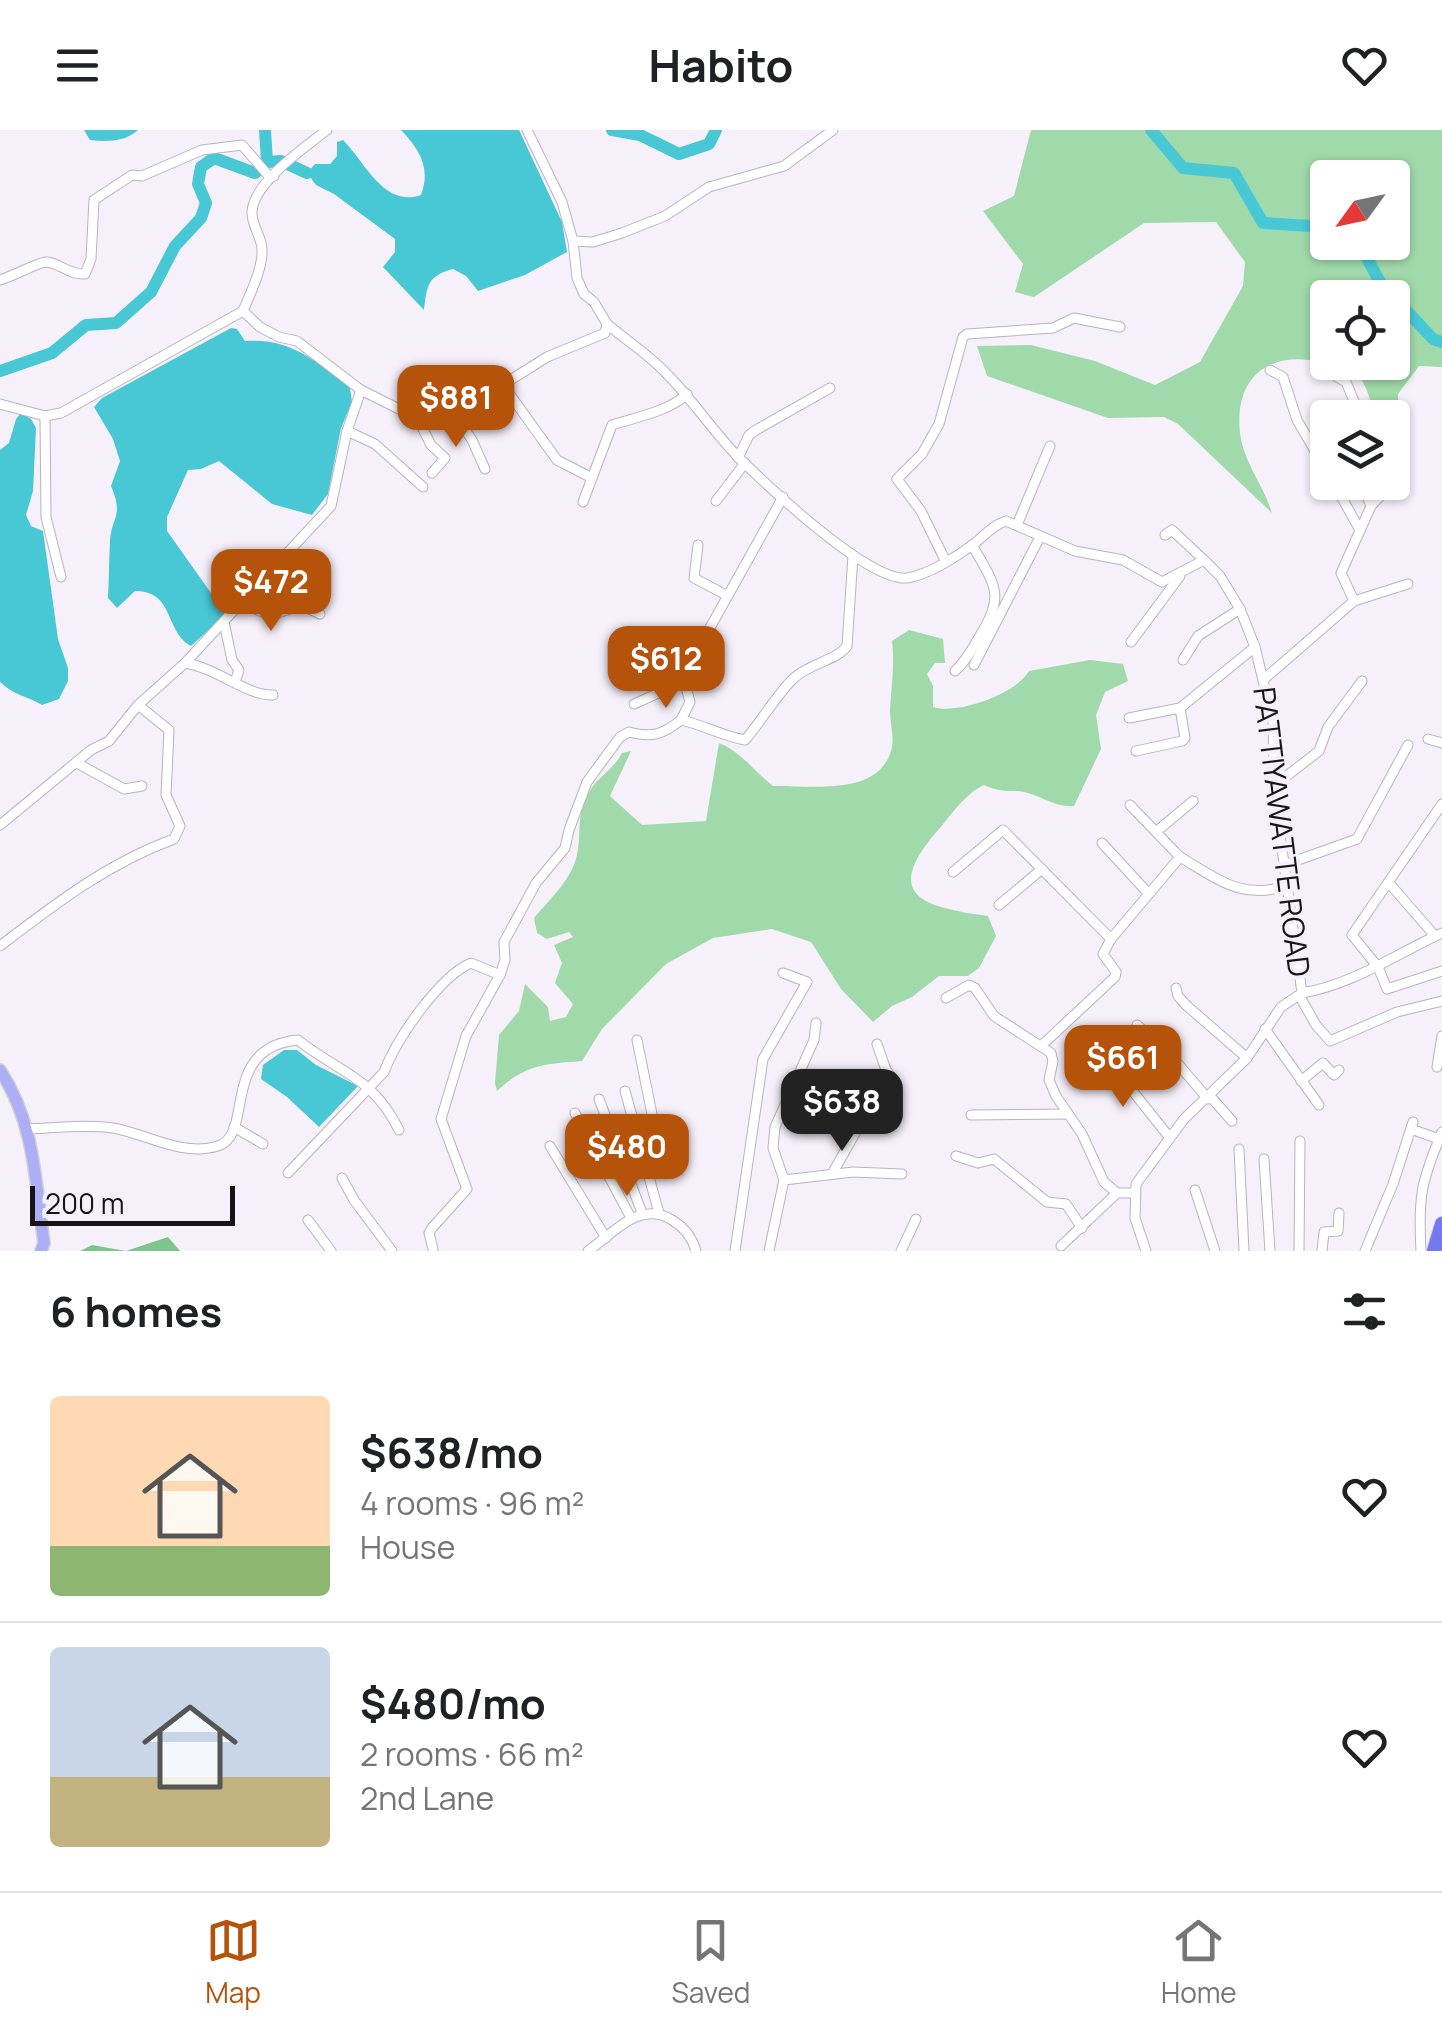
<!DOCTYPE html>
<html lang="en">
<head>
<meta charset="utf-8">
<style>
  :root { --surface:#fff; --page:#f2f2f2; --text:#202124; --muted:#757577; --line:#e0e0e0; --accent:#b45309 }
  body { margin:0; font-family:Manrope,sans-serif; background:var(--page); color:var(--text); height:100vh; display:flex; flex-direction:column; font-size:38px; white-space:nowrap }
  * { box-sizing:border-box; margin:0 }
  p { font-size:32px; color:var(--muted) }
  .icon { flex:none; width:55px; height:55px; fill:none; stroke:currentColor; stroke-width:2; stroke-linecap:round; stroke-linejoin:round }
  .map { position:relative; height:1121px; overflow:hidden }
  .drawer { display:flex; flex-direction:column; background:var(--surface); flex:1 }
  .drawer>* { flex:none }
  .needle { width:65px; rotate:237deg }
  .fabs { position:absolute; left:1310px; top:30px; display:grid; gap:20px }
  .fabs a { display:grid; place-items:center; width:100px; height:100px; border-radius:10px; background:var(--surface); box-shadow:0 2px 8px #0004; font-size:50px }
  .scale { position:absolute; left:30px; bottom:25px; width:205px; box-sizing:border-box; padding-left:10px; border:5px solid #161418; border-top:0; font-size:28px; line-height:35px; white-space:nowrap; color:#161418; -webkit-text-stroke:8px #f6f0fb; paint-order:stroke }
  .price { position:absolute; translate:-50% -85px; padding:0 22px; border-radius:20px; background:var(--accent); color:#fff; font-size:32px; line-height:65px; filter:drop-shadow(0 2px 5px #0008) }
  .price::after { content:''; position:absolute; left:50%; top:60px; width:30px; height:22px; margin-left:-15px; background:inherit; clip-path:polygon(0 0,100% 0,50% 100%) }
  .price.active { background:#222; color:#fff }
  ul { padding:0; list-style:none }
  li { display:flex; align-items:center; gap:30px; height:250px; padding:0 50px }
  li+li { border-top:2px solid var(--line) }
  li span { display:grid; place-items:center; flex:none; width:280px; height:200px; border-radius:10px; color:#555 }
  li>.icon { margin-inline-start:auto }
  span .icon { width:120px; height:120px; fill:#fffc; stroke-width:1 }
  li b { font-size:42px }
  h2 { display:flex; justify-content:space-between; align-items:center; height:120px; padding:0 50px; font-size:42px }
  header { display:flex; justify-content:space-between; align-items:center; height:130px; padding:0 50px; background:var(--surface); font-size:45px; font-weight:700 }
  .tab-bar { display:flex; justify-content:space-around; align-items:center; height:140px; border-top:2px solid var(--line); background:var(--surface); font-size:28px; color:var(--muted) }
  .tab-bar a { display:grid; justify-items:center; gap:5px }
  .tab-bar .active { color:var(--accent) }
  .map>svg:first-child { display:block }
</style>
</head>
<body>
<header><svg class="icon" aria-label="menu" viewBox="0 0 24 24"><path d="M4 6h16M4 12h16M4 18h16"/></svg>Habito<svg class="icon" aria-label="heart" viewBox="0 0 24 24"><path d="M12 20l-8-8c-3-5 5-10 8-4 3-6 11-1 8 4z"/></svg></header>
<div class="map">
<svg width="1442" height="1121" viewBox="0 0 1442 1121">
  <rect width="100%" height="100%" fill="#f6f0fb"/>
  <!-- green -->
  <g fill="#a0daaa" fill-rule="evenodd">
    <path d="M1031,0H1442V237L1419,236L1398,264V294L1393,298L1392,288L1377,287C1371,277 1369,261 1362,251C1352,239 1335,235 1321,232C1268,220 1234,248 1240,303C1243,331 1264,356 1272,383L1178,294L1164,287L1108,288L987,246L977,216L1031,215L1095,231L1155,255L1200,232L1243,156L1245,132L1216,92L1144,93L1034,167L1015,162L1023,134L983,81L1014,66ZM1328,48H1392V112H1328ZM1328,168H1392V232H1328Z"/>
    <path d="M909,500L943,509L945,533H935L927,544L933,556V577C958,585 1016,564 1029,541L1090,530L1123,534L1128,551L1105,562L1096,585L1101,619L1074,676C1053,678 1037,662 1017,661C1003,661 998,661 984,655C965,664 952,684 939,699C880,766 923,777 988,786L996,806L979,838L968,846H939L912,867L892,876L873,892L841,859L811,812L772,799L713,808L666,834L602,899L582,931C545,934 526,934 497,961L495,953L499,905L519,881L525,854L548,877L550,891L566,887L573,874L555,853L562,833L554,815L573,807L569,802L547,809L537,803L534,788C549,770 569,752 576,729C583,704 574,686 591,659C600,645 613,640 622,623L631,621L610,666L642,695L706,691L719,613C740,621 755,642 773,656C811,655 877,667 891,621C895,609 890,594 890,582C891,557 895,536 892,511Z"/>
  </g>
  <!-- forest -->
  <path fill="#7dc58b" d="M168,1107L180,1121H80L92,1115L126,1121Z"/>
  <!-- water -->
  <g fill="#48c7d5">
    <path d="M84,0H138C125,12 106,12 90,10Z"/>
    <path d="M401,0H519L562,92L567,122L525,145L478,161L466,146L453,139C427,146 427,156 424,180L383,137L395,122V109L334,64L316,55L307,43L315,34H330L337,26V12L343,10C365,32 384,78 421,65C431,38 420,20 401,0Z"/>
    <path d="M231,198L237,199L245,211C292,208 315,231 350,258L352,272L341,298L328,364L312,385L272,374L219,331L201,339L188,340L167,387V401L226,484L191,516C164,501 175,461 135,461L117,478L108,468C109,449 109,430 110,411C112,385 124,387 111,356L120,331L113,309L94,277L102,268Z"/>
    <path d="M21,283L31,289L36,298L33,361L26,385L31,396L43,401L58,509L68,538V551L59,569L42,575C25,565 17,567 0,552V320L9,313L16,289Z"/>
    <path d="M284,920H297L316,935L358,956L319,997L287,967L261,949L263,935Z"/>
  </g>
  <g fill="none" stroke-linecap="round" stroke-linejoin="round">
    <!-- river -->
    <g stroke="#48c7d5" stroke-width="12">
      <path d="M612,0L640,5L679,24L709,14L716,0"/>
      <path d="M1151,0L1183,38L1234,43L1263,93L1328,97"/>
      <path d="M267,32L281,31L307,43"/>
      <path d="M1358,112L1380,152L1433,209L1442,212"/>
      <path d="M0,241L52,223L86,195L116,193L151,162L175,116L201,88L206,73L198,54L201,37L214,28L255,43L267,32L265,0"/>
    </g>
    <defs>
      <g id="minor">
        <path d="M527,0L562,72L573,111L577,148L584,164L594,172L607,194"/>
        <path d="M573,111L593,112L622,103L665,86L709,57L784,36L833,0"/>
        <path d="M0,150C11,147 39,132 46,132C60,133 69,145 85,144L91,129L94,70L132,45L142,46L202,20L242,15L268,45L274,46"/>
        <path d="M243,181C250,164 263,138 262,120C262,106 251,96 252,81C255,51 304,18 327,0"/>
        <path d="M1270,240L1283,247L1297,290L1328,343"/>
        <path d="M1337,247L1346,252L1361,288"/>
        <path d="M503,255L557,330L592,348"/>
        <path d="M0,274L45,286L61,283L243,181L260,197L279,207L297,211L361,260L407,283L421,295L455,285L547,227L605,203L607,194C627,211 648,224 666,243C693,270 714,303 741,330C770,358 869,452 907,448C928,445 958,426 975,413C985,405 993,395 1006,391L1075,421L1123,430L1162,452L1204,430L1220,446L1240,479L1255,517L1273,592L1275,669L1302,863C1352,855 1396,824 1442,803"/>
        <path d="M455,285L472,310L485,339"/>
        <path d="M45,286L46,387L61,447"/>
        <path d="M421,295L431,315L445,328L432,343"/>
        <path d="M347,301L375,314L423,357"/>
        <path d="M738,328L749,305L756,300L830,258"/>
        <path d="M1333,352L1360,400"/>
        <path d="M1361,352L1371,376"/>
        <path d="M783,367L683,546L690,572L681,590C704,595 722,606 745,610C760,593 780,560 794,548C812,532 836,531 847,516L853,426"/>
        <path d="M716,371L745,333"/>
        <path d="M583,372L612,295C636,287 668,282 687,264"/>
        <path d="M1017,395L1050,316"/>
        <path d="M1165,405L1172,400L1204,430"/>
        <path d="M698,415L694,448L728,466"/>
        <path d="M945,430L921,381L897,349L922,324L939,294L963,207L967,204L1053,198L1074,188L1120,197"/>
        <path d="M243,471C268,489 273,485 301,475L320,484"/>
        <path d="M1354,471L1408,454"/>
        <path d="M224,492L232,530L239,540L235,552"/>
        <path d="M1131,512L1180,446"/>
        <path d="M1183,530L1198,506L1240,479"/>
        <path d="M185,533C217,538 247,566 273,565"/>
        <path d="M974,535L1040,407"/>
        <path d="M955,541C965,532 971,521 978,509C1005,465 997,458 972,415"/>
        <path d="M1263,550L1354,471L1341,443L1371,376L1388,358V352"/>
        <path d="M634,574L683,552"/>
        <path d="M1180,578L1255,517"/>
        <path d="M1129,588L1180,578L1185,608L1182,611L1136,621"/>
        <path d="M1428,609L1442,613"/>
        <path d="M77,633L124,659L142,656"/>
        <path d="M1275,655L1319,621L1328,597L1362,551"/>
        <path d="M1442,674L1352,805L1378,837L1387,859L1442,841"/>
        <path d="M1130,675L1180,727"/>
        <path d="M0,695L91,620L109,611L138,575L185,533L331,376L347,301L361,260"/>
        <path d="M1157,701L1193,671"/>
        <path d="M1102,713L1148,763"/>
        <path d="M1284,735L1357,709L1408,615"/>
        <path d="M953,742L1003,700L1111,809"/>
        <path d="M1389,753L1435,806"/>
        <path d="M999,775L1042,739"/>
        <path d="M0,816C55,774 108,733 174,709L180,696L166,665L169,600L138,575"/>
        <path d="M1176,858L1178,866L1186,875L1247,928"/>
        <path d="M1300,867L1316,895L1330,911L1397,882L1442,871"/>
        <path d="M946,868L969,855L975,858L994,886L1051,923L1053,931L1049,950L1056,966L1082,1004L1104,1052L1117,1063H1133"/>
        <path d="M1137,895L1167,921L1208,969"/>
        <path d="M1265,899L1319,975"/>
        <path d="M637,910L654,994"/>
        <path d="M1041,916L1115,847L1116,842L1103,824L1111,809L1180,727C1219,750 1243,771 1289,755"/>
        <path d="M1437,937L1442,906"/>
        <path d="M1079,943L1111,934L1170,1008"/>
        <path d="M1301,951L1323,933L1334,945L1339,940"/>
        <path d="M625,961L659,1083"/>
        <path d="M1210,966L1232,991"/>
        <path d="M599,969L642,1083"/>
        <path d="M575,983L631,1088"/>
        <path d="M971,985L1068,984"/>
        <path d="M234,997L263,1014"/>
        <path d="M28,999C55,998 85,994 113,998C147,1004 182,1027 218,1016C255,1005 219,917 298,910C341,944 373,947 399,1000"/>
        <path d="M1411,999L1439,1009"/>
        <path d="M550,1016L606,1108"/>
        <path d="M1239,1019L1244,1121"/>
        <path d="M956,1026L978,1033L994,1029L1047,1072L1066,1074L1082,1098"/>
        <path d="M1264,1029L1270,1121"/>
        <path d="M288,1043L384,942C397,908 439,847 471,833L500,845"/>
        <path d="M832,1044L867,982L892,948L886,940L877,914"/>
        <path d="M342,1048L354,1070L392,1121"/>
        <path d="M784,1050L853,1042L902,1044"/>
        <path d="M1195,1060L1215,1121"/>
        <path d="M308,1090L331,1121"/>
        <path d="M1061,1116L1117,1063"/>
        <path d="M433,1119L429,1103L432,1098L467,1059L441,989L466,906L500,845L505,830L504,812L536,753L565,718L569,700L587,652L620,607L629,602C652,608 662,605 681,590"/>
        <path d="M588,1121C614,1103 639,1070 672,1090C684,1097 692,1107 696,1121"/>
        <path d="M735,1121L763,929L807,852L783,843"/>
        <path d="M769,1121L784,1050L773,1018L775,997L814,910L816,893"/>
        <path d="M901,1121L916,1089"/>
        <path d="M1146,1121L1135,1088L1136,1054L1184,989L1247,928L1281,877L1302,863"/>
        <path d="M1299,1121L1300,1011"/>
        <path d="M1322,1121L1324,1102L1338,1101L1339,1083"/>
        <path d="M1365,1121L1393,1054L1413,992"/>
        <path d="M1421,1121C1418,1067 1421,1052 1442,1002"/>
      </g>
      <path id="major" d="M0,940C35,994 35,1050 44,1113L41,1121"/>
      <path id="highway" d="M1434,1121L1442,1094"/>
    </defs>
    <!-- minor casing -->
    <use href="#minor" stroke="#b8b3bd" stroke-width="11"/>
    <!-- major casing -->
    <use href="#major" stroke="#d0d0d1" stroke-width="14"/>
    <!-- highway casing -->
    <use href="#highway" stroke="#d0d0d1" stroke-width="16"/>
    <!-- minor -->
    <use href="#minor" stroke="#fff" stroke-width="9"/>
    <!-- major -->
    <use href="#major" stroke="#acaff5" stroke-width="11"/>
    <!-- highway -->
    <use href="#highway" stroke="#7479ef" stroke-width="14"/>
  </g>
  <g text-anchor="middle" stroke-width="8" stroke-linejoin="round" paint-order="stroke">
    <!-- street labels -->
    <g font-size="30" fill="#161418" stroke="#f6f0fb">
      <text transform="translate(1281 702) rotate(83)" y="10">PATTIYAWATTE ROAD</text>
    </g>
  </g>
</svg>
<div class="fabs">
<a><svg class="needle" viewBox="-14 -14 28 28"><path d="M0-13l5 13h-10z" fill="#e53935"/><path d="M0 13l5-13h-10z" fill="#757577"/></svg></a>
<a><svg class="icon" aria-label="locate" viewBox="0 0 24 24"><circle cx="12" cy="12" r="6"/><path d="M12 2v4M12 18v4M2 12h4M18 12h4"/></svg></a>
<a><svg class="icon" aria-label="layers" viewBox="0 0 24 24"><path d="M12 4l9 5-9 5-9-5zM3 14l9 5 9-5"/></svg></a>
</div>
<div class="scale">200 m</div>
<b class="price" style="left:456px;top:320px">$881</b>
<b class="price" style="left:271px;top:504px">$472</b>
<b class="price" style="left:666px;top:581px">$612</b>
<b class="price" style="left:1123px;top:980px">$661</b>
<b class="price active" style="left:842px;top:1024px">$638</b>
<b class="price" style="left:627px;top:1069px">$480</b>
</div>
<section class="drawer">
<h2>6 homes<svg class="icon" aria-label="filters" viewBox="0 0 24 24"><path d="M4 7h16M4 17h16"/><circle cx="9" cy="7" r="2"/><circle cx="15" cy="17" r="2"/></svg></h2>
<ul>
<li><span style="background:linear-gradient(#ffd9b3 75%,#8fb573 0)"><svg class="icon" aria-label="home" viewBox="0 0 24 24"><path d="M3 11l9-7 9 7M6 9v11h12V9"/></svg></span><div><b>$638/mo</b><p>4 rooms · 96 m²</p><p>House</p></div><svg class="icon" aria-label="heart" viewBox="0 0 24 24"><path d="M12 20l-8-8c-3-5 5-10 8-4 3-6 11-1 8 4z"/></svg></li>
<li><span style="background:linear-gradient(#c9d6e8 65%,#c2b280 0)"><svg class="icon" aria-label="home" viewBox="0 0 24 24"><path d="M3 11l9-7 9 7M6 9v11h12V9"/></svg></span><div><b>$480/mo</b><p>2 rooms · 66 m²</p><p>2nd Lane</p></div><svg class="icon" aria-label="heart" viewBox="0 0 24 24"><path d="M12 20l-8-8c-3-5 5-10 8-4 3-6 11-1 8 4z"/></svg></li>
</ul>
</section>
<nav class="tab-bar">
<a class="active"><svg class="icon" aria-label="map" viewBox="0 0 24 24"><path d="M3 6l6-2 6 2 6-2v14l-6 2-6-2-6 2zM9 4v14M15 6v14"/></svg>Map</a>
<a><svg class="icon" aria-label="saved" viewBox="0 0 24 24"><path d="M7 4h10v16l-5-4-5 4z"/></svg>Saved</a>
<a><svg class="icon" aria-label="home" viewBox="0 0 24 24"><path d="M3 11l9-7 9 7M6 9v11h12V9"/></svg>Home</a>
</nav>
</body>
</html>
